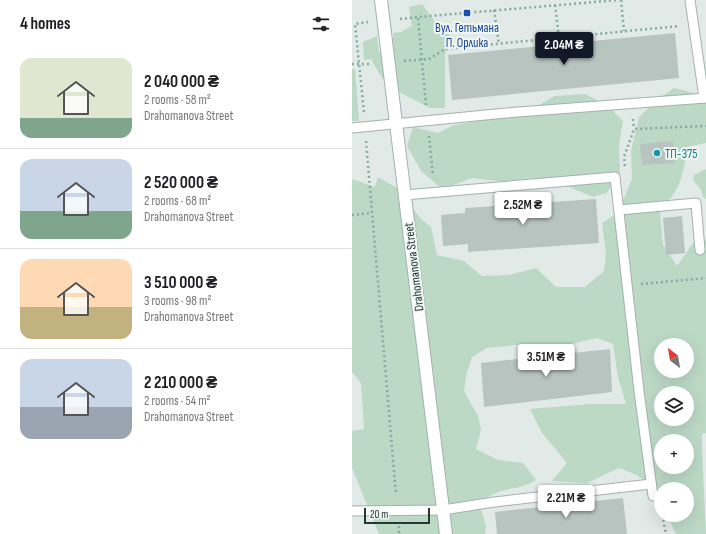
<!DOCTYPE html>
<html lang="en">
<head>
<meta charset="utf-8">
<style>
  :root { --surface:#fff; --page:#f6f6f6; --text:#202124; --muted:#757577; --line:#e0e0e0; --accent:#111827 }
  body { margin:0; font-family:"Sofia Sans Condensed",sans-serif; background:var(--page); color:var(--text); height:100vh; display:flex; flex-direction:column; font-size:15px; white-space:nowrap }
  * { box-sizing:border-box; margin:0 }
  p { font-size:13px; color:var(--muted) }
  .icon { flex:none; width:22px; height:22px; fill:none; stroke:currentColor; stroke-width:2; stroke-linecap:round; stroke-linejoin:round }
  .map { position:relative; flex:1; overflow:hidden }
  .details { display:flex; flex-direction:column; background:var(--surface); width:352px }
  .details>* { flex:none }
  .needle { width:26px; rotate:329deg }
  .controls { position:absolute; left:302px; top:338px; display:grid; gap:8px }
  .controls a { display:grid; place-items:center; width:40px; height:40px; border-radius:50%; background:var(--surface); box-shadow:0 4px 16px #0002; font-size:20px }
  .scale { position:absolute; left:12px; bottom:10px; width:66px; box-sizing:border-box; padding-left:4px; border:2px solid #233934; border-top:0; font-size:11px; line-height:14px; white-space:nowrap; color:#233934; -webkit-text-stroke:3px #f1f7f4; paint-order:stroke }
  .price { position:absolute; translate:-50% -34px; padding:0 9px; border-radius:4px; background:#fff; color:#222; font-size:13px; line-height:26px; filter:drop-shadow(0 1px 2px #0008) }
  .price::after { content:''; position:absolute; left:50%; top:24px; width:12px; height:9px; margin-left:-6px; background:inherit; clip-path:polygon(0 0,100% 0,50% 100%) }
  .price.current { background:var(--accent); color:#fff }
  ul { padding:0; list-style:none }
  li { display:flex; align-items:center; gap:12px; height:100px; padding:0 20px }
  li+li { border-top:1px solid var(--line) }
  li span { display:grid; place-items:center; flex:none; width:112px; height:80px; border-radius:12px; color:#555 }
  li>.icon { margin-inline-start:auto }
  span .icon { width:48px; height:48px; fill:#fffc; stroke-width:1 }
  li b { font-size:17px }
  h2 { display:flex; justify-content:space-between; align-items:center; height:48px; padding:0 20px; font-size:17px }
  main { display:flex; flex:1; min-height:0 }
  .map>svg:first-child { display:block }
</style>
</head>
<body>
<main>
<section class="details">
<h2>4 homes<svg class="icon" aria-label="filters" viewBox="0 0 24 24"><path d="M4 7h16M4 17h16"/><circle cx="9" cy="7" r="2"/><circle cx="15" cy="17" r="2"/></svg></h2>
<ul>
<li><span style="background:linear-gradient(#dfe7d0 75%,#7fa58c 0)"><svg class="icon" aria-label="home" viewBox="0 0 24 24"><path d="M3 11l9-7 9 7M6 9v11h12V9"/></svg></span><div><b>2 040 000 ₴</b><p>2 rooms · 58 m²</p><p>Drahomanova Street</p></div></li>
<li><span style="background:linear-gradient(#c9d6e8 65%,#7fa58c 0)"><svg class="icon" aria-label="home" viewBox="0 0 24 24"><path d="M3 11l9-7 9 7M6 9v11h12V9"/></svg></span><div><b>2 520 000 ₴</b><p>2 rooms · 68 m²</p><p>Drahomanova Street</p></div></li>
<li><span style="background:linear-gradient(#ffd9b3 60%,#c2b280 0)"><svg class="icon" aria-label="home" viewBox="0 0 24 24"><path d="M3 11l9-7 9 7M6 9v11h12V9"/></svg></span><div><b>3 510 000 ₴</b><p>3 rooms · 98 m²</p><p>Drahomanova Street</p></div></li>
<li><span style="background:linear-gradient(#c9d6e8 60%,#9aa5b1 0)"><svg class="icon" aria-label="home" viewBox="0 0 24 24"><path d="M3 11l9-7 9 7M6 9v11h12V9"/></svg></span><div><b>2 210 000 ₴</b><p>2 rooms · 54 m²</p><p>Drahomanova Street</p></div></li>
</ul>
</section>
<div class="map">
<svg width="354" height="534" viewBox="0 0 354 534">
  <rect width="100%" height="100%" fill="#e1eae7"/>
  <!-- green -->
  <g fill="#bcd9c6" fill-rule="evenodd">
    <path d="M70,4L84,23L98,35L93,55V108H78L49,93L30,78L20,61L21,59L12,60L11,42L25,36L27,53L42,37L41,33L49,32L60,26L57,7Z"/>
    <path d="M0,69H3L7,121H0Z"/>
    <path d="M322,88L354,96V143L335,147C330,180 330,185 308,212L311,245L325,266L341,243L354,240V433L350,434V448L354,534H324L315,515H335V489H309V503C296,480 291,477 267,468L235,483L200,481L215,463L190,433L178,409L239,404H274L266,377L261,344L245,338L215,345L174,344L135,348L120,357L115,372L112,391L126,416L129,430L124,449L146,460L171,463L184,480C165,493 144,484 128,505L134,526L133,534H27L0,468V431L12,429L9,383L0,372V179L23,187L26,177L45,188L69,219L79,227L85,255L112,261L130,276L157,275L184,268L204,287H233L252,271L254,254L250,223L266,213L280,179L279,151L287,117L305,100ZM309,345H335V371H309ZM309,393H335V419H309ZM309,441H335V467H309Z"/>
    <path d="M233,94L256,106L271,121L267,144L268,173L255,193L241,197L202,181L179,178L154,182L120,178L90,189L69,171L55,146L61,127L86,133L102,125L121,122L136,111L184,107L202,96Z"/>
    <path d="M354,169V199L351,197L349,190L341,180L342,175Z"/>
  </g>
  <!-- building -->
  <g fill="#b7c4c0">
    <path d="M323,33L327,78L100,100L96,55Z"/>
    <path d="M321,141L323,163L290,165L288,144Z"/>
    <path d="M244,199L247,243L116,252V244L91,246L89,215L113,213V208Z"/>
    <path d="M330,216L333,253L314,255L311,218Z"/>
    <path d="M258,349L260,392L132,407L129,363Z"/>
    <path d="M271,498L275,534H145L143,512Z"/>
  </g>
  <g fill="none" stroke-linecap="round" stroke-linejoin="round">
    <defs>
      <g id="lane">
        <path d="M338,0L352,98"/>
        <path d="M0,128L154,113L354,98"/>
        <path d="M52,195L263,177L287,391L301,496"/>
        <path d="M267,210L344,203L348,250"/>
        <path d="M0,511L91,510L142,502L299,484"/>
      </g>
      <path id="street" d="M29,0L94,534"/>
    </defs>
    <!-- lane casing -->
    <use href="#lane" stroke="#a4b1ae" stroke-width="11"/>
    <!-- street casing -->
    <use href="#street" stroke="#a4b1ae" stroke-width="14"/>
    <!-- path -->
    <g stroke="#85aaa1" stroke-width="2.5" stroke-dasharray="2 3" stroke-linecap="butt">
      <path d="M269,0L272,31"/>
      <path d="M203,5L207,38"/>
      <path d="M142,10L147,44"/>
      <path d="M48,19L66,17"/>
      <path d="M52,61L77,59L93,49L327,26"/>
      <path d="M0,64H19"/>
      <path d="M74,105L66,17L266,0"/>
      <path d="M12,112L3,24L16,22"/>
      <path d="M281,119L282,129"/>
      <path d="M77,136L81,176"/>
      <path d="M14,141L44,495"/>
      <path d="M273,166L272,157L282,129L354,126"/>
      <path d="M0,215L20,213"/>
      <path d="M289,284L354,278"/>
      <path d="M310,515L314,534"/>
      <path d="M47,526V534"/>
    </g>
    <!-- lane -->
    <use href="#lane" stroke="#fff" stroke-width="9"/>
    <!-- street -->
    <use href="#street" stroke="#fff" stroke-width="12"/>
  </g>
  <!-- markers -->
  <rect fill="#1a4fb4" stroke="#f1f7f4" stroke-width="1.5" x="111" y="9" width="8" height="8" rx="2"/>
  <circle fill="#0f9aa8" stroke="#f1f7f4" stroke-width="1.5" cx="305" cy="153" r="4"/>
  <g text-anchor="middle" stroke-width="4" stroke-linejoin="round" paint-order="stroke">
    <!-- transit labels -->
    <g font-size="13" fill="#164399" stroke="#f1f7f4">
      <text x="115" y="32">Вул. Гетьмана<tspan x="115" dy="15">П. Орлика</tspan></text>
    </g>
    <!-- culture labels -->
    <g font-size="13" fill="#0d838f" stroke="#f1f7f4" text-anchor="start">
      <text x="313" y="158">ТП-375</text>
    </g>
    <!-- street labels -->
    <g font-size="13" fill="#233934" stroke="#f1f7f4">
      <text transform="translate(61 267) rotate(-97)" y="5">Drahomanova Street</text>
    </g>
  </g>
</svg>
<div class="controls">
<a><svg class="needle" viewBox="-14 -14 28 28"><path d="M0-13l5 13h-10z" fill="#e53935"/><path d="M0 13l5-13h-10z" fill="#757577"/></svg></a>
<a><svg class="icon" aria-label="layers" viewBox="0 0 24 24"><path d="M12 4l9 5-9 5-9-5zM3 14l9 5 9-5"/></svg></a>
<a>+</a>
<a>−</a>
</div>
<div class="scale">20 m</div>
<b class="price current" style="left:212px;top:66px">2.04M ₴</b>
<b class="price" style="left:171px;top:226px">2.52M ₴</b>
<b class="price" style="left:194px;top:378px">3.51M ₴</b>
<b class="price" style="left:214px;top:519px">2.21M ₴</b>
</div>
</main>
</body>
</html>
